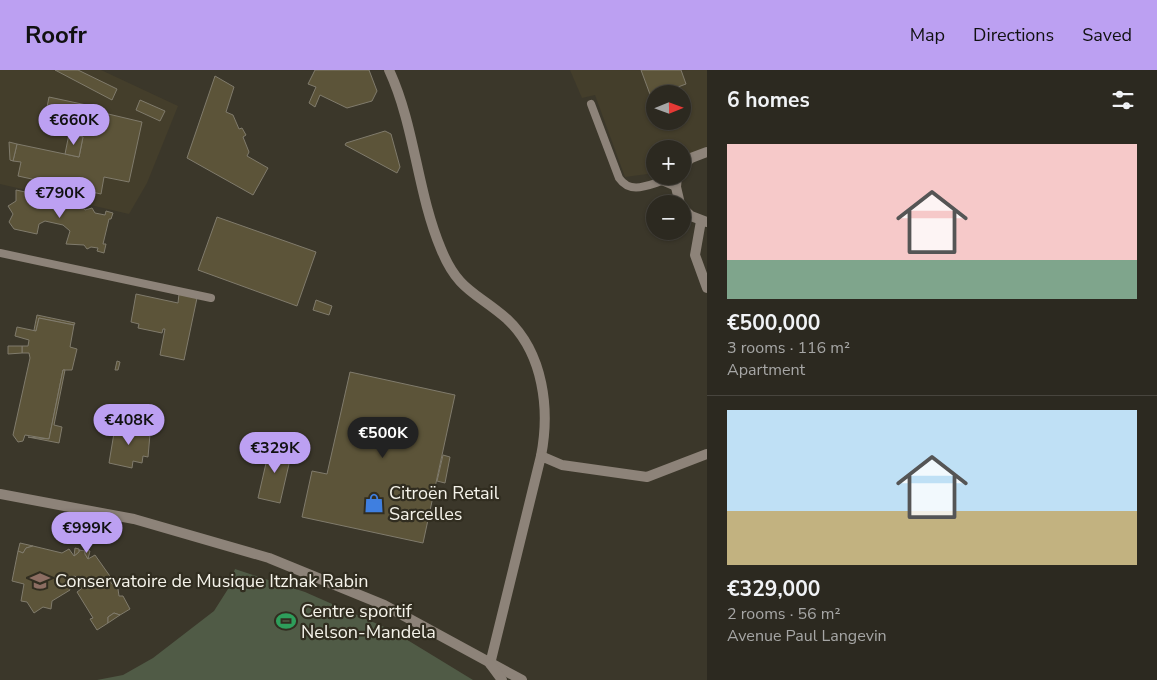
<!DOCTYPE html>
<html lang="en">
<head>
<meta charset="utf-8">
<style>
  :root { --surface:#2c2920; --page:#343129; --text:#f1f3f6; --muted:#a6a6a5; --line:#48453e; --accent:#bca0f2 }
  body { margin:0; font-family:"Nunito Sans",sans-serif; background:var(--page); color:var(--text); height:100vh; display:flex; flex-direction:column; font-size:19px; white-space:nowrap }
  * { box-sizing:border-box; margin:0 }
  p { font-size:16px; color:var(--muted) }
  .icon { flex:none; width:28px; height:28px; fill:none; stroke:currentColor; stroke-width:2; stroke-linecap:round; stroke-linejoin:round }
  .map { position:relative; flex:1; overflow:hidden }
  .side { display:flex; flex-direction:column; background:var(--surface); width:450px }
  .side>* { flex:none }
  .needle { width:32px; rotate:89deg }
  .controls { position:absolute; left:646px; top:15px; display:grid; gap:10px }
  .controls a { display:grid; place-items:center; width:45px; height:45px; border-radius:50%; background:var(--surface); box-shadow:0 1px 4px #0004,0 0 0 1px var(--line); font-size:25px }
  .price { position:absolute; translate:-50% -42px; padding:0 11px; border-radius:18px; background:var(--accent); color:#111; font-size:16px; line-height:32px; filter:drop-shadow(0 1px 2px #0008) }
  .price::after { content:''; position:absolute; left:50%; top:30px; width:15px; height:11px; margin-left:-8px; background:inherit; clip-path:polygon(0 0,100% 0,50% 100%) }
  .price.current { background:#222; color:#fff }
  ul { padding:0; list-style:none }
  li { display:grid; align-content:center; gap:10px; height:265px; padding:0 20px }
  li+li { border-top:1px solid var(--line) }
  li span { display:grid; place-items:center; height:155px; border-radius:0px; color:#555 }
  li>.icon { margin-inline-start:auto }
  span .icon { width:90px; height:90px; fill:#fffc; stroke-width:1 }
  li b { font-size:21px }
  h2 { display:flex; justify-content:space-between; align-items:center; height:60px; padding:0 20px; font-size:21px }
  header { display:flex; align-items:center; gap:30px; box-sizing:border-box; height:70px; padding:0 25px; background:var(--accent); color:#111 }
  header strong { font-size:24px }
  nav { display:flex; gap:28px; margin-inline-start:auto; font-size:18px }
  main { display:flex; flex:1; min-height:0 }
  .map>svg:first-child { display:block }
</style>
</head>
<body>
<header>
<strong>Roofr</strong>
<nav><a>Map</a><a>Directions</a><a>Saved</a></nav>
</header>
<main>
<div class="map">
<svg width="707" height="610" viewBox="0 0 707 610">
  <rect width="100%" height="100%" fill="#3b372a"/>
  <!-- built -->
  <g fill="#443e2b" fill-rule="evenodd">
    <path d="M0,0H101L178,36L147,113L129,144L0,114Z"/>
    <path d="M570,0H707V76L683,93L682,79H655V103L625,107L595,25L582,28ZM655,24H682V51H655Z"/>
  </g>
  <!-- green -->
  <path fill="#505b46" d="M235,499L305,522L391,560L473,610H97L123,605L153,588L214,541L228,519Z"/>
  <!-- building -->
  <g fill="#5c5439" stroke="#807b6c">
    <path d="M55,0H78L117,19L112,30Z"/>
    <path d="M315,0H369L377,21L372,31L347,38L320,25L315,37L309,33L316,17L308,14Z"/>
    <path d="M641,0H681L686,14L651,27Z"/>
    <path d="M215,6L234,17L226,42L233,45L239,59L242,58L246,65L243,67L249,82L247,86L268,98L253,125L187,88Z"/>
    <path d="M49,27L105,39L104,43L142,52L129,112L104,107L101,124L18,106L21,92L13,91L17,74L79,87L83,67L43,58Z"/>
    <path d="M140,30L165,41L160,51L136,40Z"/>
    <path d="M385,61L391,64L400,97L397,103L345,75L346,73Z"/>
    <path d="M69,64L83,67L79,87L65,84Z"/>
    <path d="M9,72L17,74L13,91L10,90Z"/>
    <path d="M16,120L81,134L85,140L92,138L95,143L105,145L106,141L113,143L111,149H109L103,174H106L104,183L97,181L98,178L91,177L87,179L84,175L66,174L70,161L63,155L45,151L39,154L37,164L14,159L9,152L13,144L8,136L16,131Z"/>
    <path d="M217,147L316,182L297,236L198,200Z"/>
    <path d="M136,224L178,233L179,224L197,228L184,290L160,285L165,259H163L162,263L138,258L139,254L131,252Z"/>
    <path d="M316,230L332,236L329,245L313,240Z"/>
    <path d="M37,245L75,253L74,255L39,248L36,261L34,260Z"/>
    <path d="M39,248L74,255L70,277L77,279L72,300H63L49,369L25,365L23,371L18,372L13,365L30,288L29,283H22V276H28L29,270L15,266L17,257L36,261Z"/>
    <path d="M8,276H22V283L8,284Z"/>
    <path d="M117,291L120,292L118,300H115Z"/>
    <path d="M63,300H65L54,355L62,357L59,373L28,367L49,369Z"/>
    <path d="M350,302L455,325L423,473L302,447L312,401L327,404Z"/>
    <path d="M134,353L132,361L150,364L148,387L143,386L142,393L133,391L132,398L109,393L115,357Z"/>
    <path d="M270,376L292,381L280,433L258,428Z"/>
    <path d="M443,385L450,387L445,413L437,411Z"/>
    <path d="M20,473L33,476L26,478L23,483L18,481Z"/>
    <path d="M33,476L62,483L69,479L74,486L79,482V480L85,481V484L88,489L95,485L112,509L111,513L118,519L119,526H123L130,539L120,545L114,543L108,547V553L97,560L90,549L93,548L77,522L81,519V512L79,508L74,506L67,511L70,520L52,531L51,539L43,537L34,543L27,532L21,531L24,514L12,511L18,481L23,483L26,478Z"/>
    <path d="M75,478L79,479V482L74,486Z"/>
    <path d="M85,480L90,481L88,489L85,484Z"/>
    <path d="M114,543L120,545L108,553V547Z"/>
  </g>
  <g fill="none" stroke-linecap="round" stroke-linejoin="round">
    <!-- service -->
    <g stroke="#8d8379" stroke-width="8">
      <path d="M591,34L619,108C630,124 646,116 662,111L676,117"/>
      <path d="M0,183L211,228"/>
    </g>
    <!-- minor -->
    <g stroke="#8d8379" stroke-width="10">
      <path d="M389,0C415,56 417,122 441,179C458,221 476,222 507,249C544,284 550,340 541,386"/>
      <path d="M682,96L691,88L707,82"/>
      <path d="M677,106L676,117L680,134"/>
      <path d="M682,138L691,146L707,152"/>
      <path d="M701,151L695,185L707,218"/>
      <path d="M0,424L134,449L269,488L384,535L522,610"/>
      <path d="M490,594L541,386L562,395L647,407L707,384"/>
      <path d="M491,595L502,610"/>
    </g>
  </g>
  <!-- icons -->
  <defs>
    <symbol id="shop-bare" viewBox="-9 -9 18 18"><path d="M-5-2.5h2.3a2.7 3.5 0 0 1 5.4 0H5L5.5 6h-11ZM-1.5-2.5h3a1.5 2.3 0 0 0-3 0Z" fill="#3f7fe0" stroke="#312d20" stroke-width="2.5" paint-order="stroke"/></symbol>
    <symbol id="university-bare" viewBox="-9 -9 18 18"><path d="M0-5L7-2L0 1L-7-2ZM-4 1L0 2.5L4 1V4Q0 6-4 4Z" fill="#8d6e63" stroke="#312d20" stroke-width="2.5" paint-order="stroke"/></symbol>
    <symbol id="stadium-bare" viewBox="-9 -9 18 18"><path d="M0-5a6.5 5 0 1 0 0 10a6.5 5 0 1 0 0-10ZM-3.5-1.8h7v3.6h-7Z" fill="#2e9e5b" stroke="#312d20" stroke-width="2.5" paint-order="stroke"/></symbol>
  </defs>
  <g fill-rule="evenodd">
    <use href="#shop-bare" x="360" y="419" width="28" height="28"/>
    <use href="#university-bare" x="26" y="497" width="28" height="28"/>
    <use href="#stadium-bare" x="272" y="537" width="28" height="28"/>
  </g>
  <g text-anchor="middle" stroke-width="4.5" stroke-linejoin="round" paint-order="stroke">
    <!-- poi labels -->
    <g font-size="18" fill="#f5f3ea" stroke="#312d20" text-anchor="start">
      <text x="389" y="429">Citroën Retail<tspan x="389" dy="21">Sarcelles</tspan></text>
      <text x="55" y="517">Conservatoire de Musique Itzhak Rabin</text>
      <text x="301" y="547">Centre sportif<tspan x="301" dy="21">Nelson-Mandela</tspan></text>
    </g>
  </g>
</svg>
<div class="controls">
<a><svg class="needle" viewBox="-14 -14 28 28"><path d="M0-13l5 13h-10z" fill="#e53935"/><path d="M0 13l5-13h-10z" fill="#a6a6a5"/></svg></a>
<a>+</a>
<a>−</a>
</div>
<b class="price" style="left:74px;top:76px">€660K</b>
<b class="price" style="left:60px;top:149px">€790K</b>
<b class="price" style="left:129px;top:376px">€408K</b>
<b class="price current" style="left:383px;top:389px">€500K</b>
<b class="price" style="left:275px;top:404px">€329K</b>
<b class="price" style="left:87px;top:484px">€999K</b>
</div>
<section class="side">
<h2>6 homes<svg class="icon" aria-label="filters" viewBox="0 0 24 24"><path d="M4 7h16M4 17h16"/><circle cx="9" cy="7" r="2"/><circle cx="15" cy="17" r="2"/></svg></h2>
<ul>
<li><span style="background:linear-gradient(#f6c9c9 75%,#7fa58c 0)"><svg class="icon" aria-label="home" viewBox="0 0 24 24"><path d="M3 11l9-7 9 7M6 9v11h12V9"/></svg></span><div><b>€500,000</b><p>3 rooms · 116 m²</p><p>Apartment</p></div></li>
<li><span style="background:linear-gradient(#bfe0f5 65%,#c2b280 0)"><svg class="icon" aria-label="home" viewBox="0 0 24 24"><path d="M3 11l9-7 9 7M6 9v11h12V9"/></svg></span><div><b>€329,000</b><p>2 rooms · 56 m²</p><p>Avenue Paul Langevin</p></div></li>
</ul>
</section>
</main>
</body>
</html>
